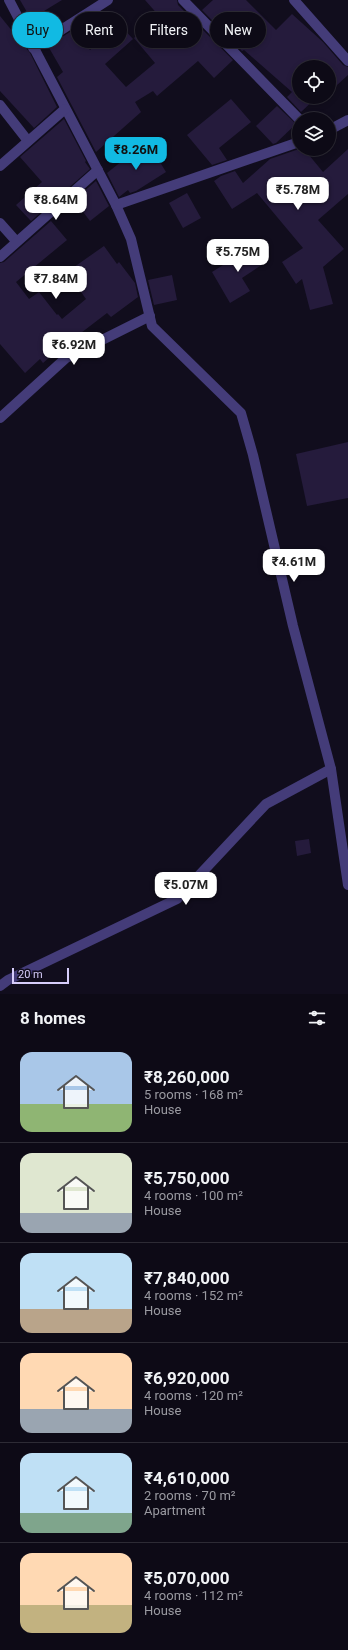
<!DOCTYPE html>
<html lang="en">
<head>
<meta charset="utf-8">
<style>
  :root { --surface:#0d0a16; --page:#16131f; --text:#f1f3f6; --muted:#9a9aa1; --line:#2d2b35; --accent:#11bae3 }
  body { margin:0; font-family:Roboto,sans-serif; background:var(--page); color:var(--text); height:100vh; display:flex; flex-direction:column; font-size:15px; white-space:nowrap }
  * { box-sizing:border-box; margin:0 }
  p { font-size:13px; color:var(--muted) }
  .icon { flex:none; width:22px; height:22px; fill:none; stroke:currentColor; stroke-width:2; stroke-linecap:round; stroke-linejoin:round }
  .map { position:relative; height:994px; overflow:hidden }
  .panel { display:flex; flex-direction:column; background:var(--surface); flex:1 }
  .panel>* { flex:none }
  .guide { position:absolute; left:12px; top:12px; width:324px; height:36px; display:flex; gap:8px }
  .controls { position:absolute; left:292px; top:60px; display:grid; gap:8px }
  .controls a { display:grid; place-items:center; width:44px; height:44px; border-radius:50%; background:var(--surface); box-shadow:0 2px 6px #0003,0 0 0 1px var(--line); font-size:20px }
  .scale { position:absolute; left:12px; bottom:10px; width:57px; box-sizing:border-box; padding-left:4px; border:2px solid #d7cdfb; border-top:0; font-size:11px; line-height:14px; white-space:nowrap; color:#d7cdfb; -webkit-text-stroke:3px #110d1d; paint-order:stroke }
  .price { position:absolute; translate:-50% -34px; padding:0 9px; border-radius:8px; background:#fff; color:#222; font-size:13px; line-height:26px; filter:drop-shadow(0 1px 2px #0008) }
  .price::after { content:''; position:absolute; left:50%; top:24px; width:12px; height:9px; margin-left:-6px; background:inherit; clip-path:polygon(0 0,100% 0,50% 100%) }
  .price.current { background:var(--accent); color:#111 }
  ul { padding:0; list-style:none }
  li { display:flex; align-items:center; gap:12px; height:100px; padding:0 20px }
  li+li { border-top:1px solid var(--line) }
  li span { display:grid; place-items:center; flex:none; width:112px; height:80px; border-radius:12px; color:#555 }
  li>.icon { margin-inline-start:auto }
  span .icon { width:48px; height:48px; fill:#fffc; stroke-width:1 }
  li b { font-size:17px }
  h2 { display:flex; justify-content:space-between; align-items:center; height:48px; padding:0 20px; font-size:17px }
  .pill { padding:0 14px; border-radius:18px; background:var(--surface); box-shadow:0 2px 6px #0003,0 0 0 1px var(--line); font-size:14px; line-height:36px }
  .pill.current { background:var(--accent); color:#111 }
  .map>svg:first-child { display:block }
</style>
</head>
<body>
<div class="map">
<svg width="348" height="994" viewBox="0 0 348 994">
  <rect width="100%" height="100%" fill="#110d1d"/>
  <!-- building -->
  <g fill="#251b3c">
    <path d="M20,0H62L31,19Z"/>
    <path d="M145,0H177L178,5L233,60L214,78L198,61L157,96L153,91L135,102L141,112L96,152L57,77L63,72L48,46L73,30L90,50L119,24L133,39L105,64L126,87L155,63L134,38L160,17Z"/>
    <path d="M213,0H246L276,30L292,14L323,42L343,65L348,67V75L336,86L329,79V67H299V97H317L301,112L287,97L292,92L244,50L242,51L202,10Z"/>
    <path d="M0,16L30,53L57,107L34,128L0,91Z"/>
    <path d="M231,99L251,122L219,148L227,160L212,165L187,135Z"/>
    <path d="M277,106L296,124L276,143L273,144L256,126Z"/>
    <path d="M64,119L86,161L85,162L90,169L31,221L16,205L42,182L20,157Z"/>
    <path d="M147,141L166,172L136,191L130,193L128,190L119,197L107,173Z"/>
    <path d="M299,149H304L323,172L348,149V194L318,220L344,249L323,267L333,304L310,310L302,279L296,284L282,262L303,248L257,193L232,209L214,181L221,176L235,171L243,183L270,159Z"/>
    <path d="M96,181L109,206L90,221L74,200Z"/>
    <path d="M187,193L201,218L183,228L169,203Z"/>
    <path d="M51,221L67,240L16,282L29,299L39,292L57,315L58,314L62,319L86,299L67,272L104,246L117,264L119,262L135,283L138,297L111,317L107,313L77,336L80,339L67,350L61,354L58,350L43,363L40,359L25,373L0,344V263L4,262Z"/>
    <path d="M255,245L266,262L242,278L250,291L230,303L212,272Z"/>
    <path d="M172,275L177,300L154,305L148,280Z"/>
    <path d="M348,442V498L307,506L296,454Z"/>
    <path d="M309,839L311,853L297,856L295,841Z"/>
  </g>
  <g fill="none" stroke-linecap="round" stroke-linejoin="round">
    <!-- minor -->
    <g stroke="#443c79" stroke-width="10">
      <path d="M9,0L116,205L131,239L152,326L241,413L253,455L293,626L331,769L348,885"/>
      <path d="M183,0L299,119"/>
      <path d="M294,0L348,61"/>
      <path d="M33,48L108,0"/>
      <path d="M0,105L28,141"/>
      <path d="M329,130L348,120"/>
      <path d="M0,166L65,109"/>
      <path d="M116,205L299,142"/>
      <path d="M0,223L16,241"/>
      <path d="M0,257L98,170"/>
      <path d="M0,418L66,358L150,316"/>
      <path d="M0,986L8,980L177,899L266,804L331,769"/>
    </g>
  </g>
</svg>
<div class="controls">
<a><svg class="icon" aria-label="locate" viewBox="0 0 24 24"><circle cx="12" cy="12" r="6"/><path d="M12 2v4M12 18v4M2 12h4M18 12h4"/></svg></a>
<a><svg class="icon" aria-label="layers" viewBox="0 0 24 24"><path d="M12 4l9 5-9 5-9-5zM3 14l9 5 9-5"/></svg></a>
</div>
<div class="scale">20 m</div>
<b class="price current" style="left:136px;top:171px">₹8.26M</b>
<b class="price" style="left:298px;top:211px">₹5.78M</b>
<b class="price" style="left:56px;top:221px">₹8.64M</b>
<b class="price" style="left:238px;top:273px">₹5.75M</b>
<b class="price" style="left:56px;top:300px">₹7.84M</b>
<b class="price" style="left:74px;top:366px">₹6.92M</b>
<b class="price" style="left:294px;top:583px">₹4.61M</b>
<b class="price" style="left:186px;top:906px">₹5.07M</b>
<div class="guide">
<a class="pill current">Buy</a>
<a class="pill">Rent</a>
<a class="pill">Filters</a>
<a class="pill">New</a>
</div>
</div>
<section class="panel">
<h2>8 homes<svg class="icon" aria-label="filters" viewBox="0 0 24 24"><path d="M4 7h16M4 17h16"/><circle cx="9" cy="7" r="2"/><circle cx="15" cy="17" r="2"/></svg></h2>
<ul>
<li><span style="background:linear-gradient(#a9c7e8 65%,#8fb573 0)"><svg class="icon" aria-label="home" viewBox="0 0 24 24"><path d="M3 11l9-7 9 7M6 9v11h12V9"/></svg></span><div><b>₹8,260,000</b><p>5 rooms · 168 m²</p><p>House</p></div></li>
<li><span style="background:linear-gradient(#dfe7d0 75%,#9aa5b1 0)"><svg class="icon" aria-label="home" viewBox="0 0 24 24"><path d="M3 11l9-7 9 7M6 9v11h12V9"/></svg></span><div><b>₹5,750,000</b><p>4 rooms · 100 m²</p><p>House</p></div></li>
<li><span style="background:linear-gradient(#bfe0f5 70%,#b9a48a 0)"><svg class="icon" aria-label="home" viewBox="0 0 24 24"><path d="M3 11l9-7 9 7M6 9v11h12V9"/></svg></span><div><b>₹7,840,000</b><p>4 rooms · 152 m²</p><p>House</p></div></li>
<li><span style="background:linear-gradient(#ffd9b3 70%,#9aa5b1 0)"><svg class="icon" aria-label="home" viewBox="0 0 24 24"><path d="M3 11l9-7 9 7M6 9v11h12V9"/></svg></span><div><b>₹6,920,000</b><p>4 rooms · 120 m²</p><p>House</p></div></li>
<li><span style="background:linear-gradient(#bfe0f5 75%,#7fa58c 0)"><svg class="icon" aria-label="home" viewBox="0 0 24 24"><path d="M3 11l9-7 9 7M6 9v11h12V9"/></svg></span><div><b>₹4,610,000</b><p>2 rooms · 70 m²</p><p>Apartment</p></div></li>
<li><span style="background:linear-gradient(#ffd9b3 65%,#c2b280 0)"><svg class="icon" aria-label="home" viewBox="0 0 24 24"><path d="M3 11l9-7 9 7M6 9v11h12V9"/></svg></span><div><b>₹5,070,000</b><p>4 rooms · 112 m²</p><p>House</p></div></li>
</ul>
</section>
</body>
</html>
